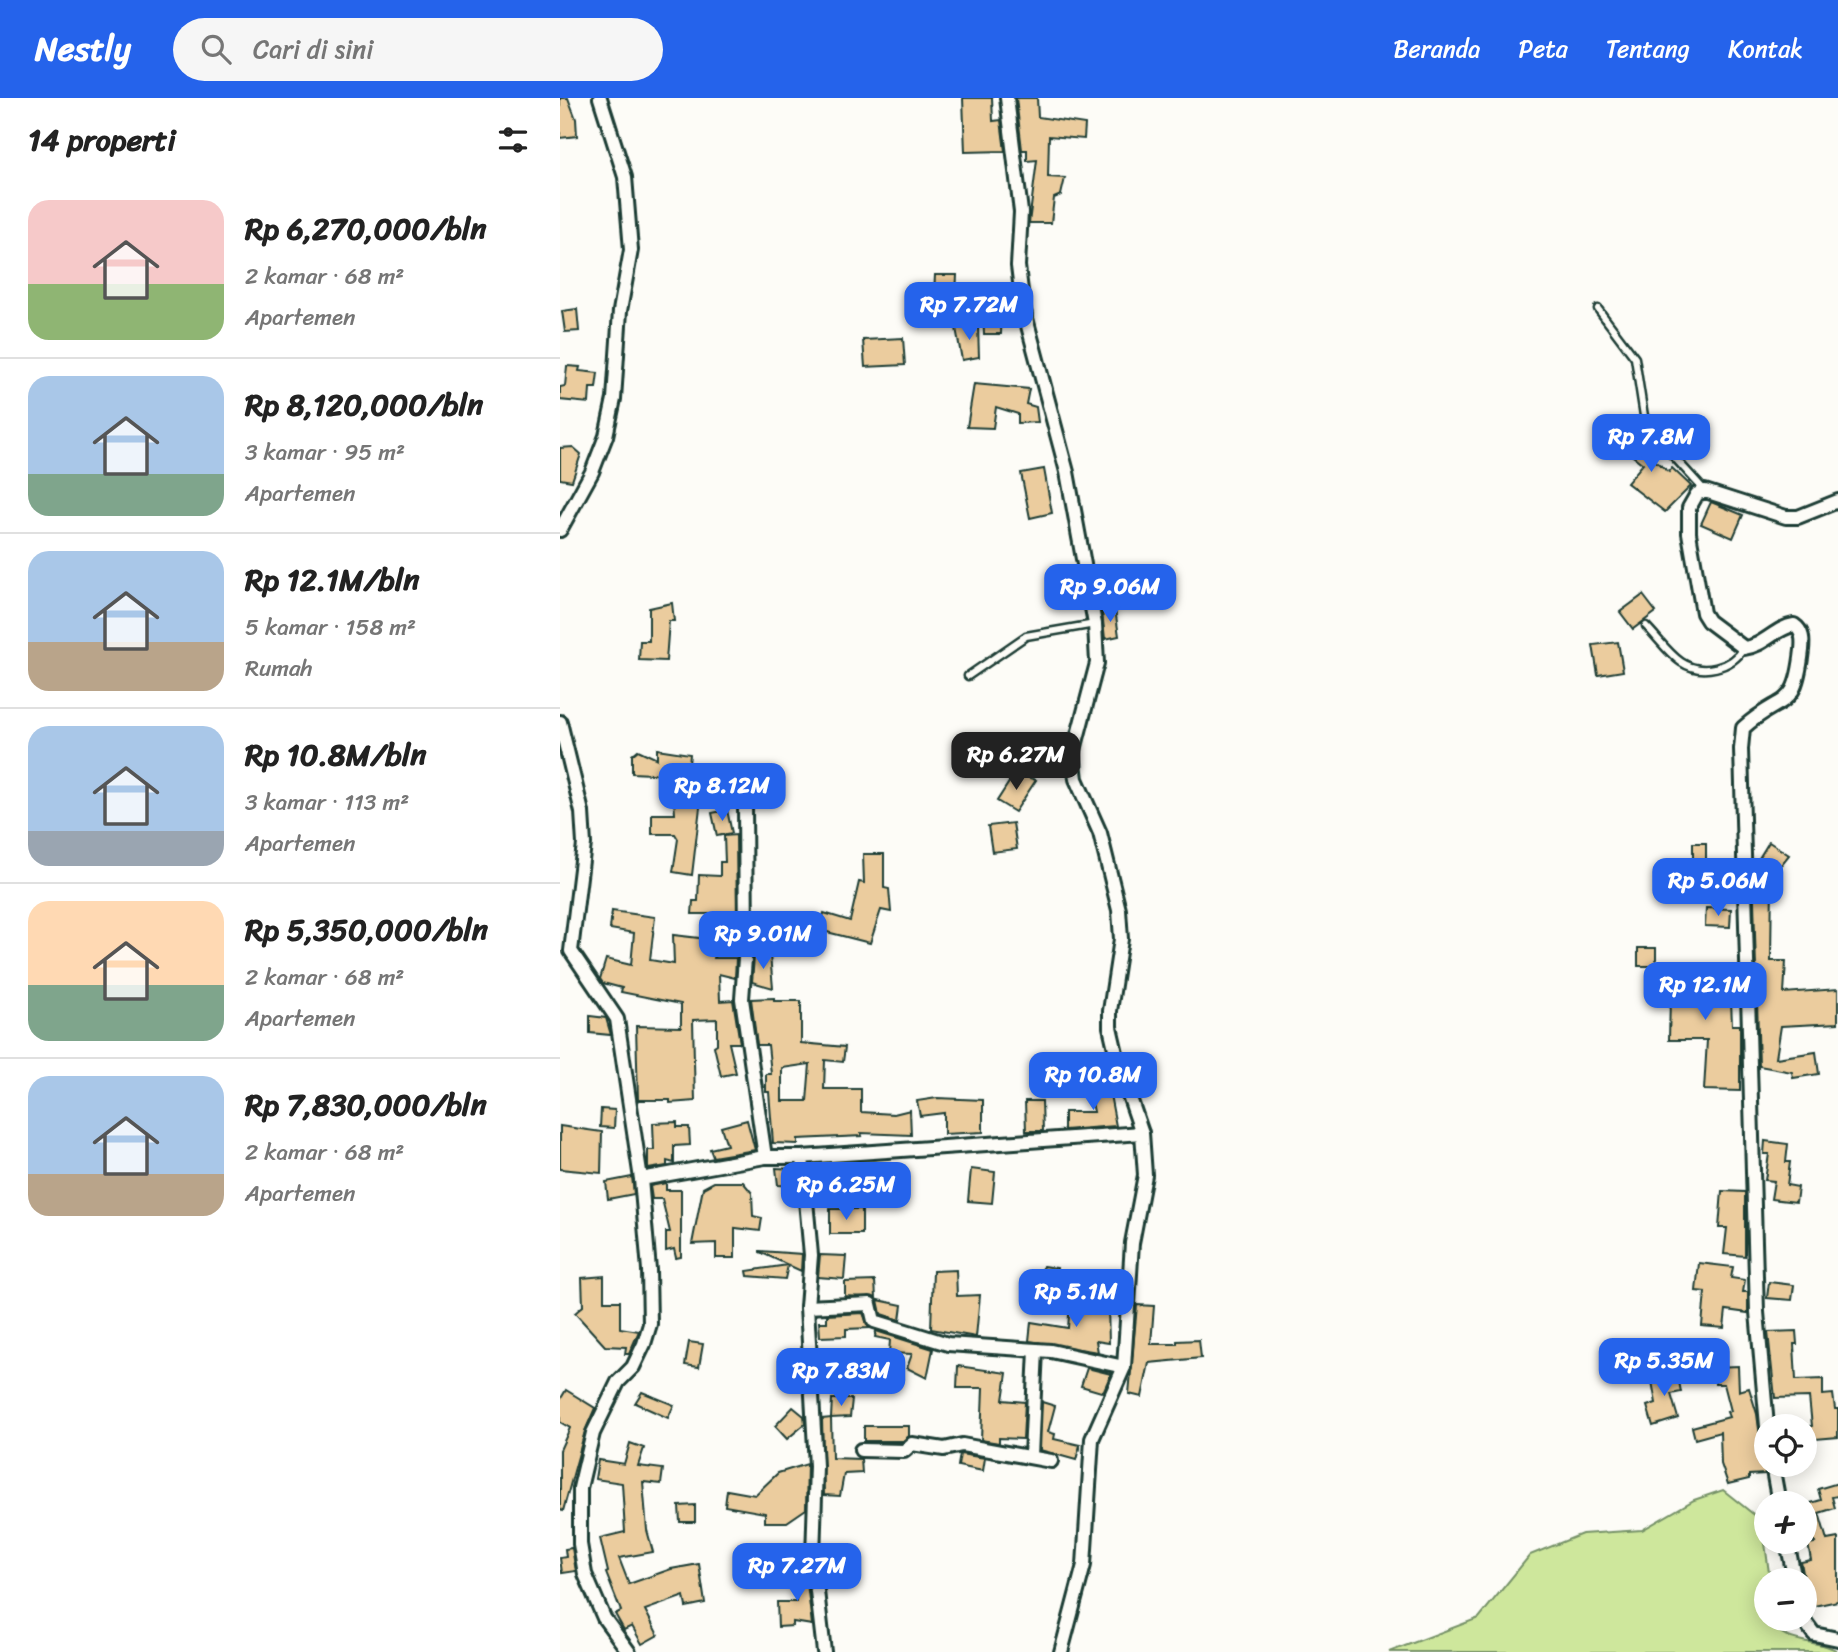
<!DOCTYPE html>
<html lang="id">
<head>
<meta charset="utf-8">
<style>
  :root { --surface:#fff; --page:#f6f6f6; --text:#222; --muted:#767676; --line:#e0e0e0; --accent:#2563eb }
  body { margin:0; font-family:Sriracha,sans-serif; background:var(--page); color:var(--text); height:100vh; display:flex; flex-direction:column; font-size:26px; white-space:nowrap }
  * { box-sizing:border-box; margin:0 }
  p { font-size:23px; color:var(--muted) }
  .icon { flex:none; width:38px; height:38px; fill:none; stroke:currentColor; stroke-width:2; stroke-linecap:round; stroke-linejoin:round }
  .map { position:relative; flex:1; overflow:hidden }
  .side { display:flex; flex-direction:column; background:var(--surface); width:560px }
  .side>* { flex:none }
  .buttons { position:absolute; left:1194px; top:1316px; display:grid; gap:14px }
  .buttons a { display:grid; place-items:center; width:63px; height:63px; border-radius:50%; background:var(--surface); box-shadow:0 4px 18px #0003; font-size:35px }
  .price { position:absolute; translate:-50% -60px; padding:0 16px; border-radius:14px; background:var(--accent); color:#fff; font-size:23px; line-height:46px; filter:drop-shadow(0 2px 4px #0008) }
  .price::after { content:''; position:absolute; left:50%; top:42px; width:21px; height:16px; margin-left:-10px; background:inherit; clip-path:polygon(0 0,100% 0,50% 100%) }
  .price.on { background:#222; color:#fff }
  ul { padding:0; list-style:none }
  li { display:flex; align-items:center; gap:21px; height:175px; padding:0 28px }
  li+li { border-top:2px solid var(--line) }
  li span { display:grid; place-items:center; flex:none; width:196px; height:140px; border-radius:21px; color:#555 }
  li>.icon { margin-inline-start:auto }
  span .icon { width:84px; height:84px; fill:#fffc; stroke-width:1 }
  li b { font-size:30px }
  h2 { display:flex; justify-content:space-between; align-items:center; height:84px; padding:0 28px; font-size:30px }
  header { display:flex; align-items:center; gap:42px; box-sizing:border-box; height:98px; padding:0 35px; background:var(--accent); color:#fff }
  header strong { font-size:33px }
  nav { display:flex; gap:38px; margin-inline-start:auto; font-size:24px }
  .search { width:490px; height:63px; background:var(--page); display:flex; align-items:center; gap:18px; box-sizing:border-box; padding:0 24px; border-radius:38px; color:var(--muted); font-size:26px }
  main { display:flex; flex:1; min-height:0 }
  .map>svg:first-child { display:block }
</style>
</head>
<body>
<header>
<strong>Nestly</strong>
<div class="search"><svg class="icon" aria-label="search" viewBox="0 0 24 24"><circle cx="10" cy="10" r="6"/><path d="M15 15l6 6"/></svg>Cari di sini</div>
<nav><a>Beranda</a><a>Peta</a><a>Tentang</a><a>Kontak</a></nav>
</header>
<main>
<section class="side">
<h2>14 properti<svg class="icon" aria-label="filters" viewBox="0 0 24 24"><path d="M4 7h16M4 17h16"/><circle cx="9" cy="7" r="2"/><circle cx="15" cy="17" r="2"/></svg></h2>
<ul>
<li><span style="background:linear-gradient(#f6c9c9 60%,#8fb573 0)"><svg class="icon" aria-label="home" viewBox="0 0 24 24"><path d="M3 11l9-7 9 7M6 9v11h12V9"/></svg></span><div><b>Rp 6,270,000/bln</b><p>2 kamar · 68 m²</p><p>Apartemen</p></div></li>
<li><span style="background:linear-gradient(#a9c7e8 70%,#7fa58c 0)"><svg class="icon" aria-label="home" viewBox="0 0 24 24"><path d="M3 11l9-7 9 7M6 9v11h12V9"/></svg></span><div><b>Rp 8,120,000/bln</b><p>3 kamar · 95 m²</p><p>Apartemen</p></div></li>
<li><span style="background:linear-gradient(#a9c7e8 65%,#b9a48a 0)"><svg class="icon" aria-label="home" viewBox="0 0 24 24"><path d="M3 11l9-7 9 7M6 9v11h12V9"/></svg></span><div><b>Rp 12.1M/bln</b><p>5 kamar · 158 m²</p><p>Rumah</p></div></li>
<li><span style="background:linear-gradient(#a9c7e8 75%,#9aa5b1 0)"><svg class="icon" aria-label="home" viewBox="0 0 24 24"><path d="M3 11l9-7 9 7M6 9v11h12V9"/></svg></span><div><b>Rp 10.8M/bln</b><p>3 kamar · 113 m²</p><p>Apartemen</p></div></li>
<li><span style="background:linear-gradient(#ffd9b3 60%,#7fa58c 0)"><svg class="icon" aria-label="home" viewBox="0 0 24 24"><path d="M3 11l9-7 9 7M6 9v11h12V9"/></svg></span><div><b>Rp 5,350,000/bln</b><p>2 kamar · 68 m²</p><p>Apartemen</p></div></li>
<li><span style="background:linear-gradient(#a9c7e8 70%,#b9a48a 0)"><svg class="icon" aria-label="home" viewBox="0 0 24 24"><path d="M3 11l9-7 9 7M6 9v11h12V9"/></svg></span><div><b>Rp 7,830,000/bln</b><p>2 kamar · 68 m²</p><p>Apartemen</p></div></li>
</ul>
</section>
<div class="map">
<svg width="1278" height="1554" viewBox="0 0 1278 1554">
  <rect width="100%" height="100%" fill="#fdfcf7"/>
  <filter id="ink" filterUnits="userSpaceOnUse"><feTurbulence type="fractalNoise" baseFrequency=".0143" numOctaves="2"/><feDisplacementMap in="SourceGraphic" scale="14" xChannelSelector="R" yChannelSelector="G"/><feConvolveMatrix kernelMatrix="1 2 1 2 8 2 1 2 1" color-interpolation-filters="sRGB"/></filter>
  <g filter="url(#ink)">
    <!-- green -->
    <path fill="#cee79c" stroke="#769268" stroke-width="2" d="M1163,1392L1202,1423L1210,1482H1206V1521H1210C1223,1550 1261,1540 1278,1554H829L919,1520L970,1457L1022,1436L1082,1432L1134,1402Z"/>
    <!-- building -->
    <g fill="#ebcc9e" stroke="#1f3d34" stroke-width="2" fill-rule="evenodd">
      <path d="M0,0H8L16,21L17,38L0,40Z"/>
      <path d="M403,0H432L433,23L441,22L445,53L405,54Z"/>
      <path d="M456,0H477L478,19L525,26L524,41L489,38L488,79L505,80L501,97L494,100L491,125H469L477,62L467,63V52H462Z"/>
      <path d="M375,177H397L396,196L374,195Z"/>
      <path d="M17,211L19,233L5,234L2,213Z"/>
      <path d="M442,211L441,236H424L423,213Z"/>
      <path d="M418,229L419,259L402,262L396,230Z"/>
      <path d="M343,240L345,267L305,269L303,242Z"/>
      <path d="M7,268L20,269L19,273L38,275L36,290H30L29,305L0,302V289L5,288Z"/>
      <path d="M414,286L469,291L466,306L476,309L478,324L458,325V316L436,309L433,330L407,329Z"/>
      <path d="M1061,326L1080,342L1076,347L1109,374L1112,370L1131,388L1105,414L1067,385L1083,366L1050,340Z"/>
      <path d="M13,349L21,356L12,383L0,381V350Z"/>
      <path d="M484,371L492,415L470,420L461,375Z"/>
      <path d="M1151,404L1183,417L1173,440L1141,426Z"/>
      <path d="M1083,497L1096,514L1073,531L1060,514Z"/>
      <path d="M112,505L114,523H109L106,563L79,562L80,543H89V510Z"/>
      <path d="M555,511L559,538L545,541L542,513Z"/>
      <path d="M1058,544L1063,573L1038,577L1033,547Z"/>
      <path d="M97,651L130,656L126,696L139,695L140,709L132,777L113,774L118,741L115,736H92V716H115L112,677L72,675V657L78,652L97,661Z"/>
      <path d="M455,675L476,682L455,714L437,703Z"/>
      <path d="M167,712L172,735L157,738L152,715Z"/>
      <path d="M453,725L457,751L432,754L428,728Z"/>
      <path d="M176,737L177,825H170V816H132L133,803H138L139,777L160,778V764H165L164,738Z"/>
      <path d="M1209,744L1229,757L1212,778L1211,863H1226L1224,895L1278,891V925L1221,928L1216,960L1256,954L1259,976L1233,980L1232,974L1199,968L1193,770Z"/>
      <rect x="1133" y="745" width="13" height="21"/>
      <path d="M303,756H324V790L329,791L331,814L321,812L310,845L259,832L264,815L290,823L299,784L304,785Z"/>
      <path d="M1146,810L1171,811L1170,829L1145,828Z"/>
      <path d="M52,813L95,819L90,862L114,866L113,837L156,842L154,860H176L175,880L159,876L160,903L173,902L180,945H169L176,975L161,978L154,948L157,946V921L133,922L135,1003L110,1005V1002H78L76,928L121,929V906L61,894L62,890L43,885L40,881L46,861L71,867L74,835L50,831Z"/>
      <rect x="1078" y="850" width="18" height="18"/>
      <path d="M210,857L213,890L192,884L194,859Z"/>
      <path d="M1151,877L1179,879V894H1176L1175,903L1171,902L1172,927H1180V993L1144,992L1147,942H1109L1110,901L1089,902L1088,879Z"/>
      <path d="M214,900V903H241V945L285,949L283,964L265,962L264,991H301V1014L334,1016L350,1012L351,1037L301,1035L302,1038L238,1041V1046L213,1045L209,994H206V976H211L208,947H197L191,901ZM250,966L247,1003H222V970Z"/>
      <path d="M30,918L46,920L51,937L30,935Z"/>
      <path d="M548,986L556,1028L504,1032V1014H534L529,990Z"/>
      <path d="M377,1000L423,1002V1034L384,1036V1015L360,1018L357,1003Z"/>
      <path d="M465,1003H482L483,1033H466Z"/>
      <path d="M41,1011L55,1012L54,1030L40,1029Z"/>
      <path d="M187,1022L195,1052L153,1059L150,1051L167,1047L161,1029Z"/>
      <path d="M117,1024V1029H129L130,1047L114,1048V1065L107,1063V1068L88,1071V1052H94L93,1025Z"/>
      <path d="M0,1028L42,1034L41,1075L0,1071Z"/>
      <path d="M1205,1043L1228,1046L1226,1064H1230L1227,1087L1238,1089L1236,1104L1211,1101L1214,1083L1205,1082L1209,1056H1204Z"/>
      <path d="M293,1065L294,1082H285V1088L272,1090V1084H263L262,1066Z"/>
      <path d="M216,1070L234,1071V1088L218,1087Z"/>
      <path d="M411,1071L435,1074L432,1105L408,1103Z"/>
      <path d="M72,1079L74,1096L48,1101L46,1084Z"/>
      <path d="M154,1084H183L192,1095L193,1118L202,1120L200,1133L175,1130V1160H156V1145L132,1146L143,1090Z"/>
      <path d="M106,1085V1092H121V1159L116,1160L114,1151L106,1153V1134H110L102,1101H92L90,1088Z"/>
      <path d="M1162,1093L1185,1094V1158L1164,1156L1167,1130H1159Z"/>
      <rect x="270" y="1111" width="32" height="25"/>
      <path d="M200,1153L242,1156L241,1173L200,1154Z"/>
      <path d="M260,1157L286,1158L284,1181L258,1179Z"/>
      <path d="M1139,1165L1173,1169L1171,1180L1185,1182L1183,1194H1188V1215L1166,1212L1164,1230L1142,1228L1145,1194L1136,1193Z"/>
      <path d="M228,1167L225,1181L188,1178L187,1173Z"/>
      <path d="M483,1168L497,1170L495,1200L474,1197Z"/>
      <path d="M396,1172L397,1198L420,1197L416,1239L371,1231L373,1173Z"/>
      <path d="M44,1178V1203H60V1230L79,1233L69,1256H65L66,1249L45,1248L15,1215L23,1208L22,1180Z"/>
      <path d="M315,1183L316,1200L285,1198V1184Z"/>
      <path d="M1209,1184L1234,1187L1232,1202L1207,1200Z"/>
      <path d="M318,1202L342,1207L340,1222L321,1216Z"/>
      <path d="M510,1205L548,1208L549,1245L536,1243L538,1254L469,1243L471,1224L508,1230Z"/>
      <path d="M577,1207L594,1208L591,1246H617V1243L639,1242L641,1260L589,1265L582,1299L569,1296Z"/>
      <path d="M303,1215L309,1230L286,1231V1238L260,1239L259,1224H267V1217Z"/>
      <path d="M316,1233L373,1251L367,1280L347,1270L352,1256L329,1255L330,1242L315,1239Z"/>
      <path d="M1236,1233L1237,1246H1234L1236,1282L1263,1281V1297L1273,1296L1275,1311H1278V1339L1244,1342V1329L1252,1328L1249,1299L1215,1300L1208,1234Z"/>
      <path d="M129,1244L143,1246L139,1269L125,1267Z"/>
      <path d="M398,1268L447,1275L443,1302L465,1304L463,1341L439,1340V1345L421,1342L423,1290H397Z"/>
      <path d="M1178,1268L1179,1293L1189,1290L1197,1316L1205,1376L1189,1377V1381L1168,1386L1161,1366L1160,1334L1135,1341L1132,1329L1169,1319L1167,1314L1171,1313L1164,1286H1155L1154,1269Z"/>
      <path d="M527,1270L551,1276L544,1292L541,1294L521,1288Z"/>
      <path d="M1117,1273L1121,1294L1111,1296L1118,1320L1093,1328L1087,1308L1096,1305L1091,1278Z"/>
      <path d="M6,1292L35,1310L25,1333L3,1413L0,1412V1352L10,1330L0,1324V1302Z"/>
      <path d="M82,1294L114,1307L108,1320L75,1305Z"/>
      <path d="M272,1301H292L290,1319L271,1320Z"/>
      <path d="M482,1304L495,1308L488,1334L495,1336L494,1341L520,1347L516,1362L480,1352Z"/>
      <path d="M233,1309L244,1318L245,1326L227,1341L215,1328Z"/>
      <path d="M271,1320L272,1360L301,1361L302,1375L284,1376L280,1398L264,1397L262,1321Z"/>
      <path d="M304,1328H349V1338L343,1343H304Z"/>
      <path d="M70,1345L84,1350L78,1368L103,1371L101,1386L83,1384L87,1432L93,1454L59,1460L69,1486L111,1471L139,1466L145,1505L126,1509L124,1498L85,1512L98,1537L82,1546L72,1528L64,1532L55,1516L61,1513L46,1475L48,1474L40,1440L65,1434L62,1385L35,1381L38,1362L64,1366Z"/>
      <path d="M400,1356L425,1360L423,1373L398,1368Z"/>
      <path d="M247,1366L246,1411L227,1424H205V1415L165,1408L167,1392L195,1397L218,1375Z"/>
      <path d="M1278,1385V1398L1272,1399L1275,1410L1259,1415L1267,1442L1278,1440V1503L1249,1509L1241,1464L1251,1462L1248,1446L1255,1445L1244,1418V1407L1261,1402L1258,1391Z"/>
      <path d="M135,1407V1424H120L119,1408Z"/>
      <path d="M12,1450L16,1473L2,1475L0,1460L6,1459L5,1451Z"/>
      <path d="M239,1460H244L252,1527L233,1524V1528L218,1529L217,1504H236Z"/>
    </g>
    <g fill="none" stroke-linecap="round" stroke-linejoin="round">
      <defs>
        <g id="lane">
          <path d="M1038,211L1075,260L1084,318L1095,338L1145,393"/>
          <path d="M1086,528C1097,539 1108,555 1121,564C1142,578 1172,570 1184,550"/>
          <path d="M408,578L466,538L535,526"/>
        </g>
        <g id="street">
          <path d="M447,0L461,114L458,168L463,209L507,374L535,526L537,565L513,656L516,681L540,735L559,812L561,841L550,913V929L559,968L582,1035L585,1077L572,1145L564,1269L532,1341L524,1467L501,1554"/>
          <path d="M0,432L32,374L46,338L54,301L60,213L71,152L65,79L40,0"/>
          <path d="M0,624L22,714L24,746L11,853L57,921L81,1081L89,1172L90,1226L84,1246L73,1269L58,1284L33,1335L20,1390V1446L25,1476L44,1520L69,1554"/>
          <path d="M185,705L186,847L182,901L205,1059"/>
          <path d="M242,1059L251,1157L247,1209L256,1368L253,1458L264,1554"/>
          <path d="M81,1081L205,1059H242L582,1035"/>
          <path d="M247,1209L310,1206L314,1223L388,1246L491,1253L564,1269"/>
          <path d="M1207,1328L1197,1214L1181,651L1183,630C1223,594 1235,615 1242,552C1243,542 1243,533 1234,527C1215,530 1204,548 1184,550L1148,523L1143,515L1129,435V410L1137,396L1145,393L1226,419H1238L1278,403"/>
          <path d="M301,1352L344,1353L352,1346L384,1351L402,1347L491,1363"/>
          <path d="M471,1357L476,1252"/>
          <path d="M1212,1367L1219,1405"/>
          <path d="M1227,1444L1235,1482"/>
          <path d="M1243,1521L1254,1536L1278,1541"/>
        </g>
      </defs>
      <!-- lane casing -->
      <use href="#lane" stroke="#1f3d34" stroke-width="11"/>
      <!-- street casing -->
      <use href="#street" stroke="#1f3d34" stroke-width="18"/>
      <!-- lane -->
      <use href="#lane" stroke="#fdfcf7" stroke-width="6"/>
      <!-- street -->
      <use href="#street" stroke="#fdfcf7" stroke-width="12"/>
    </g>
  </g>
</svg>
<div class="buttons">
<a><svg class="icon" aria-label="locate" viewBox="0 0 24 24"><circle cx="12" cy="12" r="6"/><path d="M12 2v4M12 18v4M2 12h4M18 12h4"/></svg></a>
<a>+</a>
<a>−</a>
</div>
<b class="price" style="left:409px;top:244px">Rp 7.72M</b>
<b class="price" style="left:1091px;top:376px">Rp 7.8M</b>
<b class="price" style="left:550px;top:526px">Rp 9.06M</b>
<b class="price on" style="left:456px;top:694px">Rp 6.27M</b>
<b class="price" style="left:162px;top:725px">Rp 8.12M</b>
<b class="price" style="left:1158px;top:820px">Rp 5.06M</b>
<b class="price" style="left:203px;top:873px">Rp 9.01M</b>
<b class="price" style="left:1145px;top:924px">Rp 12.1M</b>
<b class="price" style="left:533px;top:1014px">Rp 10.8M</b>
<b class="price" style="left:286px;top:1124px">Rp 6.25M</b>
<b class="price" style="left:516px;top:1231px">Rp 5.1M</b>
<b class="price" style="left:1104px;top:1300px">Rp 5.35M</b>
<b class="price" style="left:281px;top:1310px">Rp 7.83M</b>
<b class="price" style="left:237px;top:1505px">Rp 7.27M</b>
</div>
</main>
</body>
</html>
